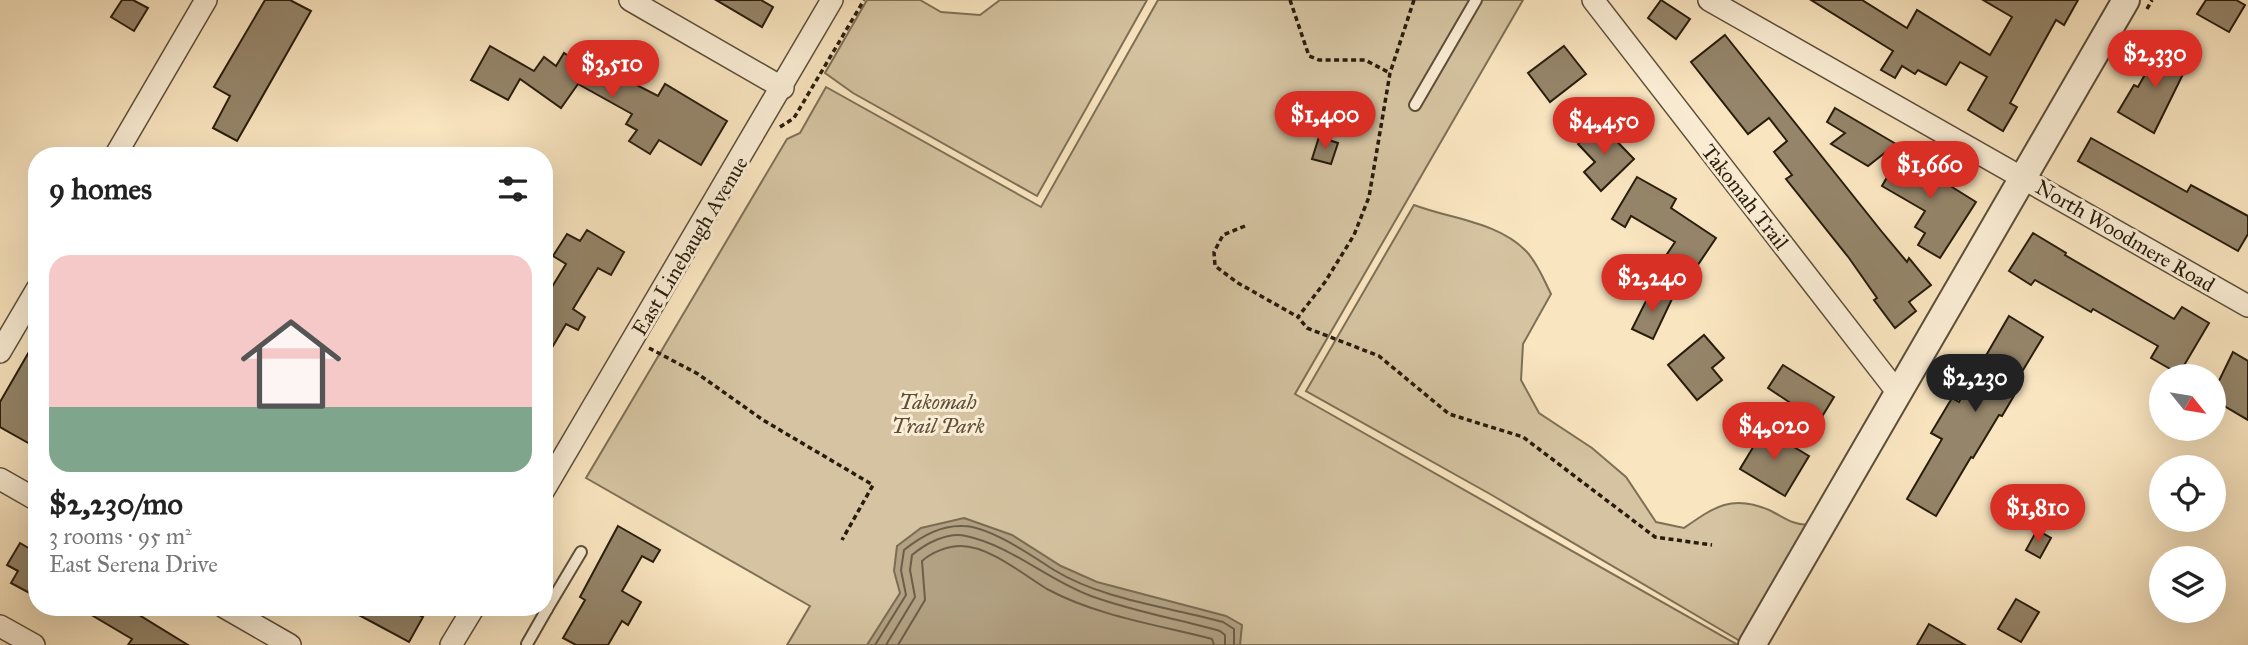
<!DOCTYPE html>
<html lang="en">
<head>
<meta charset="utf-8">
<style>
  :root { --surface:#fff; --page:#f6f6f6; --text:#222; --muted:#767676; --line:#e0e0e0; --accent:#d93025 }
  body { margin:0; font-family:"IM FELL Great Primer",serif; background:var(--page); color:var(--text); height:100vh; display:flex; flex-direction:column; font-size:26px; white-space:nowrap }
  * { box-sizing:border-box; margin:0 }
  p { font-size:23px; color:var(--muted) }
  .icon { flex:none; width:38px; height:38px; fill:none; stroke:currentColor; stroke-width:2; stroke-linecap:round; stroke-linejoin:round }
  .map { position:relative; flex:1; overflow:hidden }
  .details { position:absolute; left:28px; top:147px; width:525px; height:469px; display:flex; flex-direction:column; background:var(--surface); border-radius:28px; box-shadow:0 7px 28px #0002 }
  .details>* { flex:none }
  .needle { width:46px; rotate:120deg }
  .buttons { position:absolute; left:2149px; top:364px; display:grid; gap:14px }
  .buttons a { display:grid; place-items:center; width:77px; height:77px; border-radius:50%; background:var(--surface); box-shadow:0 7px 28px #0002; font-size:35px }
  .price { position:absolute; translate:-50% -60px; padding:0 16px; border-radius:24px; background:var(--accent); color:#fff; font-size:23px; line-height:46px; filter:drop-shadow(0 2px 4px #0008) }
  .price::after { content:''; position:absolute; left:50%; top:42px; width:21px; height:16px; margin-left:-10px; background:inherit; clip-path:polygon(0 0,100% 0,50% 100%) }
  .price.current { background:#222; color:#fff }
  ul { padding:0; list-style:none }
  li { display:grid; align-content:center; gap:14px; height:371px; padding:0 21px }
  li+li { border-top:2px solid var(--line) }
  li span { display:grid; place-items:center; height:217px; border-radius:21px; color:#555 }
  li>.icon { margin-inline-start:auto }
  span .icon { width:126px; height:126px; fill:#fffc; stroke-width:1 }
  li b { font-size:30px }
  h2 { display:flex; justify-content:space-between; align-items:center; height:84px; padding:0 21px; font-size:30px }
  .map>svg:first-child { display:block }
</style>
</head>
<body>
<div class="map">
<svg width="2248" height="645" viewBox="0 0 2248 645">
  <rect width="100%" height="100%" fill="#f9e5c0"/>
  <filter id="stains"><feTurbulence type="fractalNoise" baseFrequency=".00286" numOctaves="4"/><feColorMatrix values="0 0 0 0 .2 0 0 0 0 .09 0 0 0 0 .02 0 0 0 .5 -.17"/></filter>
  <radialGradient id="worn" r=".72"><stop offset=".6" stop-color="#630" stop-opacity="0"/><stop offset="1" stop-color="#630" stop-opacity=".3"/></radialGradient>
  <!-- green -->
  <g fill="#d5c3a1" stroke="#7e7056" stroke-width="2">
    <path d="M867,0H920L941,12L980,15L1000,0H1147L1037,196L853,93L825,73Z"/>
    <path d="M1158,0H1523L1295,394L1738,645H787L810,606L586,478L787,139L800,133L826,87L1041,207Z"/>
    <path d="M1414,205C1451,219 1498,222 1526,251C1537,262 1544,280 1551,294L1523,344L1521,380L1539,413L1592,448L1626,477L1656,522L1684,528C1714,507 1732,494 1769,510C1784,517 1792,525 1809,525L1740,641L1490,494L1306,391Z"/>
  </g>
  <!-- water -->
  <path fill="#b2a183" stroke="#7b6c53" stroke-width="2" d="M964,518L1012,535L1061,566L1097,582L1226,616L1242,625L1240,645H867L900,593L894,571L897,546L921,528Z"/>
  <g fill="none" stroke-linecap="round" stroke-linejoin="round">
    <!-- shore -->
    <g stroke="#6d5e48" stroke-width="2">
      <path d="M875,645L906,595L901,570L904,550C920,537 941,525 963,526C989,526 1032,556 1054,570C1103,600 1169,607 1223,622L1234,629V645"/>
      <path d="M886,645L915,597L910,570L912,555C925,544 948,531 966,536C1012,546 1047,580 1091,596C1132,611 1177,619 1220,631L1225,635V645"/>
      <path d="M898,645L925,600L922,561C932,552 948,546 961,546C989,546 1024,575 1047,589C1097,616 1158,625 1212,639L1214,645"/>
    </g>
  </g>
  <!-- building -->
  <g fill="#95856a" stroke="#281c0c" stroke-width="2">
    <path d="M122,0H133L148,8L134,31L111,17Z"/>
    <path d="M265,0H290L311,11L237,141L213,128L230,96L214,87Z"/>
    <path d="M716,0H761L773,7L762,27Z"/>
    <path d="M1661,0L1690,19L1676,39L1648,18Z"/>
    <path d="M1811,0H1862L1907,28L1917,10L1990,55L2012,17L1983,0H2078L2064,25L2056,20L2010,103L2017,107L2003,131L1968,110L1987,77L1960,62L1946,85L1918,70L1915,74L1902,66L1895,78L1881,70L1893,51Z"/>
    <path d="M2206,0H2236L2245,5L2229,32L2197,14Z"/>
    <path d="M1725,35L1882,232L1907,262L1909,258L1931,285L1909,302L1916,311L1895,328L1874,300L1877,298L1849,258L1786,179L1792,175L1774,152L1787,141L1769,118L1748,134L1691,62Z"/>
    <path d="M490,46L534,71L544,57L556,66L564,53L596,75L608,53L630,65L623,78L658,96L665,84L727,121L701,165L659,140L650,154L629,141L637,130L626,124L632,114L578,84L561,108L520,79L508,100L471,80Z"/>
    <path d="M1564,46L1586,74L1550,102L1528,73Z"/>
    <path d="M2161,46L2189,62L2154,133L2118,112L2134,85L2138,87Z"/>
    <path d="M1835,108L1896,144L1868,166L1831,144L1845,133L1827,122Z"/>
    <path d="M1599,123L1634,159L1601,191L1584,172L1595,162L1578,144Z"/>
    <path d="M1319,137L1338,143L1331,164L1312,159Z"/>
    <path d="M2091,138L2187,192L2191,185L2248,216V234L2238,251L2078,161Z"/>
    <path d="M1904,148L1940,170L1936,177L1976,202L1940,258L1918,245L1925,233L1915,227L1925,211L1882,186Z"/>
    <path d="M1637,177L1676,199L1671,208L1716,238L1687,281L1661,263L1675,242L1631,216L1625,227L1612,219Z"/>
    <path d="M587,230L624,252L611,275L598,268L573,309L585,317L578,330L566,324L544,361V300L566,264L553,256L567,234L580,241Z"/>
    <path d="M2033,233L2066,253L2065,255L2174,319L2182,307L2209,323L2179,374L2151,358L2158,346L2093,309L2091,312L2035,280L2031,285L2009,271Z"/>
    <path d="M1652,289L1672,299L1653,339L1632,329Z"/>
    <path d="M2009,316L2043,337L2017,380L2022,382L2002,416L1999,415L1973,458L1971,457L1936,516L1907,499L1942,439L1931,433L1952,398L1959,402Z"/>
    <path d="M1704,335L1724,358L1712,368L1722,380L1697,400L1668,365Z"/>
    <path d="M37,338V432L30,444L0,427V402Z"/>
    <path d="M2233,352L2248,361V420L2214,400V391Z"/>
    <path d="M1783,365L1834,397L1815,428L1794,415L1798,408L1768,388Z"/>
    <path d="M1764,429L1809,456L1785,496L1740,469Z"/>
    <path d="M618,526L660,550L653,562L642,556L622,591L641,602L628,625L622,621L608,645H576L563,638L585,600L580,597Z"/>
    <path d="M2037,530L2051,538L2040,558L2026,550Z"/>
    <path d="M20,543L37,553V597L11,583L18,571L7,565Z"/>
    <path d="M2016,599L2039,612L2021,642L1998,629Z"/>
    <path d="M78,607H126L188,645H128L132,639Z"/>
    <path d="M344,607H404L423,617L409,642Z"/>
    <path d="M1929,624L1965,645H1917Z"/>
  </g>
  <g fill="none" stroke-linecap="round" stroke-linejoin="round">
    <defs>
      <g id="service">
        <path d="M1415,105L1476,0"/>
        <path d="M544,607L547,609L581,552"/>
        <path d="M527,644L547,609"/>
      </g>
      <g id="minor">
        <path d="M630,0L783,88"/>
        <path d="M1593,0L1898,393"/>
        <path d="M1709,0L2248,306"/>
        <path d="M115,156L206,0"/>
        <path d="M0,352L37,289"/>
        <path d="M0,479L37,500"/>
        <path d="M544,490L832,0"/>
        <path d="M224,607L290,645"/>
        <path d="M0,626L34,645"/>
        <path d="M451,645L474,607"/>
      </g>
      <path id="tertiary" d="M1752,645L2126,0"/>
    </defs>
    <!-- service casing -->
    <use href="#service" stroke="#5c4e39" stroke-width="14"/>
    <!-- minor casing -->
    <use href="#minor" stroke="#5c4e39" stroke-width="24"/>
    <!-- tertiary casing -->
    <use href="#tertiary" stroke="#5c4e39" stroke-width="30"/>
    <!-- path -->
    <g stroke="#281c0c" stroke-width="3.5" stroke-dasharray="5 3.5" stroke-linecap="butt">
      <path d="M1290,0L1309,56L1319,60H1365L1390,73"/>
      <path d="M1414,0L1390,73L1369,197L1354,235L1325,282L1298,317L1307,328L1379,356L1449,414L1523,437L1655,537L1712,545"/>
      <path d="M2147,9L2152,0"/>
      <path d="M780,127L794,118L864,0"/>
      <path d="M1245,226L1223,235L1214,252L1215,266L1238,283L1298,317"/>
      <path d="M649,348L698,374L763,420L873,485L842,540"/>
    </g>
    <!-- service -->
    <use href="#service" stroke="#fbeed6" stroke-width="10"/>
    <!-- minor -->
    <use href="#minor" stroke="#fbeed6" stroke-width="21"/>
    <!-- tertiary -->
    <use href="#tertiary" stroke="#fbeed6" stroke-width="26"/>
  </g>
  <g text-anchor="middle" stroke-width="6" stroke-linejoin="round" paint-order="stroke">
    <!-- street labels -->
    <g font-size="21" fill="#281c0c" stroke="#fbeed6">
      <text transform="translate(1745 197) rotate(52)" y="7">Takomah Trail</text>
      <text transform="translate(2125 236) rotate(30)" y="7">North Woodmere Road</text>
      <text transform="translate(690 246) rotate(-59)" y="7">East Linebaugh Avenue</text>
    </g>
    <!-- park labels -->
    <g font-size="21" font-style="italic" fill="#5c4e39" stroke="#fbeed6">
      <text x="938" y="409">Takomah<tspan x="938" dy="24">Trail Park</tspan></text>
    </g>
  </g>
  <rect width="100%" height="100%" filter="url(#stains)"/>
  <rect width="100%" height="100%" fill="url(#worn)"/>
</svg>
<div class="buttons">
<a><svg class="needle" viewBox="-14 -14 28 28"><path d="M0-13l5 13h-10z" fill="#e53935"/><path d="M0 13l5-13h-10z" fill="#767676"/></svg></a>
<a><svg class="icon" aria-label="locate" viewBox="0 0 24 24"><circle cx="12" cy="12" r="6"/><path d="M12 2v4M12 18v4M2 12h4M18 12h4"/></svg></a>
<a><svg class="icon" aria-label="layers" viewBox="0 0 24 24"><path d="M12 4l9 5-9 5-9-5zM3 14l9 5 9-5"/></svg></a>
</div>
<b class="price" style="left:2155px;top:90px">$2,330</b>
<b class="price" style="left:612px;top:100px">$3,510</b>
<b class="price" style="left:1325px;top:151px">$1,400</b>
<b class="price" style="left:1604px;top:157px">$4,450</b>
<b class="price" style="left:1930px;top:201px">$1,660</b>
<b class="price" style="left:1652px;top:314px">$2,240</b>
<b class="price current" style="left:1975px;top:414px">$2,230</b>
<b class="price" style="left:1774px;top:462px">$4,020</b>
<b class="price" style="left:2038px;top:544px">$1,810</b>
<section class="details">
<h2>9 homes<svg class="icon" aria-label="filters" viewBox="0 0 24 24"><path d="M4 7h16M4 17h16"/><circle cx="9" cy="7" r="2"/><circle cx="15" cy="17" r="2"/></svg></h2>
<ul>
<li><span style="background:linear-gradient(#f6c9c9 70%,#7fa58c 0)"><svg class="icon" aria-label="home" viewBox="0 0 24 24"><path d="M3 11l9-7 9 7M6 9v11h12V9"/></svg></span><div><b>$2,230/mo</b><p>3 rooms · 95 m²</p><p>East Serena Drive</p></div></li>
</ul>
</section>
</div>
</body>
</html>
